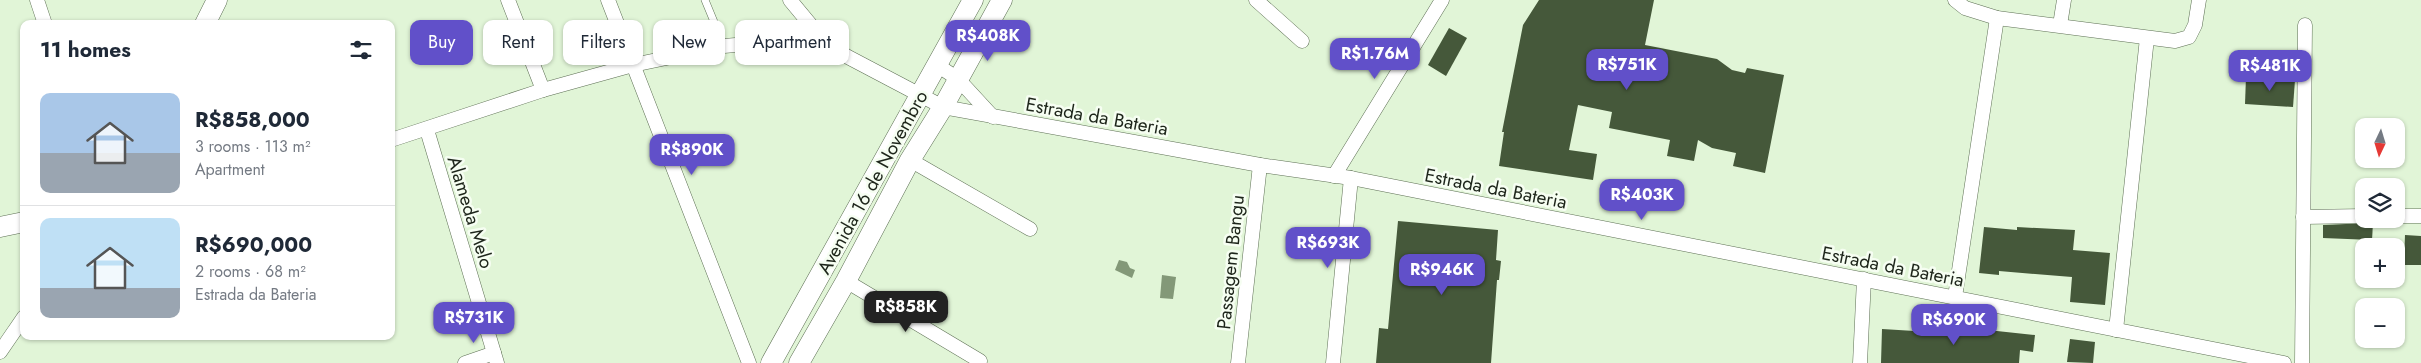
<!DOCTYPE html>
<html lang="en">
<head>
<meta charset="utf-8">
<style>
  :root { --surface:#fff; --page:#f2f2f3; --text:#1f2937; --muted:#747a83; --line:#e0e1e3; --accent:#6150c9 }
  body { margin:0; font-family:Jost,sans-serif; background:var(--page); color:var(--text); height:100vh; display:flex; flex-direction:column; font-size:19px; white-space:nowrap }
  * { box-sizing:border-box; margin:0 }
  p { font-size:16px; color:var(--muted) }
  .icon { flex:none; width:28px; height:28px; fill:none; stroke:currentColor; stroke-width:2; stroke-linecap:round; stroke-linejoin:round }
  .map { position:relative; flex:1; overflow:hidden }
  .details { position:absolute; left:20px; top:20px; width:375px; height:320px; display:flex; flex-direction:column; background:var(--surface); border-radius:10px; box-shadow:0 1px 4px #0004 }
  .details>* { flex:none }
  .hud { position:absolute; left:410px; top:20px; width:475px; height:45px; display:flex; gap:10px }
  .needle { width:32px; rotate:184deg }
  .tools { position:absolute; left:2355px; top:118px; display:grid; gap:10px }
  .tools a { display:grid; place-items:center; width:50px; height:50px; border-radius:10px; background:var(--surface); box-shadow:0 1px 4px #0004; font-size:25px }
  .price { position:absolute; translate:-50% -42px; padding:0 11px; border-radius:10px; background:var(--accent); color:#fff; font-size:16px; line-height:32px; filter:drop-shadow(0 1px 2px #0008) }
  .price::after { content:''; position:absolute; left:50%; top:30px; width:15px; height:11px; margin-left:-8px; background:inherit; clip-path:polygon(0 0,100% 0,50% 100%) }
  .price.selected { background:#222; color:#fff }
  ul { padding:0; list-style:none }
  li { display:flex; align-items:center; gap:15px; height:125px; padding:0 20px }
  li+li { border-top:1px solid var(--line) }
  li span { display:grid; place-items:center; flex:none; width:140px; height:100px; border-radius:10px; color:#555 }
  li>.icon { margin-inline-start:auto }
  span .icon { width:60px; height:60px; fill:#fffc; stroke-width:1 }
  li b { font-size:21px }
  h2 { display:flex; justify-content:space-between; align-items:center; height:60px; padding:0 20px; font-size:21px }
  .chip { padding:0 18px; border-radius:10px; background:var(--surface); box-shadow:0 1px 4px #0004; font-size:18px; line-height:45px }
  .chip.selected { background:var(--accent); color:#fff }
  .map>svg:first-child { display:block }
</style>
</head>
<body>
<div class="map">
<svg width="2421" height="363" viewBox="0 0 2421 363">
  <rect width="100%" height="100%" fill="#e1f5d7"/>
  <!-- water -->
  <g fill="#839878">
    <path d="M1119,260L1127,262L1130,268L1135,270L1132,278L1115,270Z"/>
    <path d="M1162,275L1176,277L1173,299L1160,298Z"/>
  </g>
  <!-- building -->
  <g fill="#45583a">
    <path d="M1539,0H1654L1645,45L1717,59L1732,70L1745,73L1747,68L1784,75L1765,173L1733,166L1736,153L1712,148L1698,140L1694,161L1667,156L1670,140L1609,128L1612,112L1578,105L1569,150L1597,154L1593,180L1499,166L1504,132H1502L1523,25Z"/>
    <path d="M1449,28L1467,38L1446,76L1428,65Z"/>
    <path d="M2246,77L2295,80L2293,107L2245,104Z"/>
    <path d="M1398,221L1498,230L1496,260L1501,261L1499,280H1497L1491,363H1376L1379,328L1388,329Z"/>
    <path d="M2369,223H2373L2372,240L2323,238V225Z"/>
    <path d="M1984,227L2017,230V227L2075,230L2073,250L2110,253L2105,305L2070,302L2072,277L1999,271V275L1979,273Z"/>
    <path d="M2405,235L2421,236V265H2404Z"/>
    <path d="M1932,324L2035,335L2033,352L2020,350L2019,363H1881L1882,329L1931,332Z"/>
    <path d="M2070,339L2095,342L2093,363L2067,362Z"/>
  </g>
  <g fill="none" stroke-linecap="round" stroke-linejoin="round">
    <defs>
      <path id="lane" d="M705,0L724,46"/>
      <g id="street">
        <path d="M37,0L45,24"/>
        <path d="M508,0L543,90"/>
        <path d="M608,0L749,363"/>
        <path d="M790,0L824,41L848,57L943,107L1260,165L1351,178L2284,363"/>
        <path d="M1256,0L1302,41"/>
        <path d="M1955,0L1965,8L1997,18L2175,41L2189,37L2195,25L2199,0"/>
        <path d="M2060,25L2064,0"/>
        <path d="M937,65L958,79L993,117"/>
        <path d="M427,130L497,363"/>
        <path d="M391,140L543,90L633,65L724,46L780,41H824"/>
        <path d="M910,160L1030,229"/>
        <path d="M1334,176L1442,0"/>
        <path d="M2396,216H2421"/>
        <path d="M2303,217L2364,216"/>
        <path d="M846,281L980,361"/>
        <path d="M1955,297L1997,18"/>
        <path d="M2116,330L2147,38"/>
        <path d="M0,352L24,317"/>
        <path d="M465,363L494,353"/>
        <path d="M1238,363L1260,165"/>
        <path d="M1333,363L1351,178"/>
        <path d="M1860,363L1864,279"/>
        <path d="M2302,363L2305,25"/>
      </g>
      <g id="secondary">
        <path d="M205,24L217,0"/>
        <path d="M0,227L24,222"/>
        <path d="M771,363L973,0"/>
        <path d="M799,363L846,281L910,160L943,107L1002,0"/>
      </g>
    </defs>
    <!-- lane casing -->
    <use href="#lane" stroke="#5e7055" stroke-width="8"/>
    <!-- street casing -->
    <use href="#street" stroke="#5e7055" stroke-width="15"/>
    <!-- secondary casing -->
    <use href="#secondary" stroke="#5e7055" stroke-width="21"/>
    <!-- lane -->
    <use href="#lane" stroke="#fff" stroke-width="7"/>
    <!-- street -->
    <use href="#street" stroke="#fff" stroke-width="14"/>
    <!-- secondary -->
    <use href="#secondary" stroke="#fff" stroke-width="20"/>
  </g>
  <g text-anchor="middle" stroke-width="5" stroke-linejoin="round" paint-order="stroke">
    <!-- street labels -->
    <g font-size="19" fill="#1d251a" stroke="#f6fef2">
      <text transform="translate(1097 116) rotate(10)" y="7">Estrada da Bateria</text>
      <text transform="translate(872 182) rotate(-61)" y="7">Avenida 16 de Novembro</text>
      <text transform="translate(1496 188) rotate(11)" y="7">Estrada da Bateria</text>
      <text transform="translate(471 212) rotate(73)" y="7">Alameda Melo</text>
      <text transform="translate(1230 262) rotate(-84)" y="7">Passagem Bangu</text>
      <text transform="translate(1893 266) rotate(11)" y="7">Estrada da Bateria</text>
    </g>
  </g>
</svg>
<div class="tools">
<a><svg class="needle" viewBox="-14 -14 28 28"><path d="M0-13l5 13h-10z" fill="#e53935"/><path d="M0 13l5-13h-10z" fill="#747a83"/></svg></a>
<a><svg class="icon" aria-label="layers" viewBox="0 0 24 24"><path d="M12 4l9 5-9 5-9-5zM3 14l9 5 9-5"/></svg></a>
<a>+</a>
<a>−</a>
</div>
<b class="price" style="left:988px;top:62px">R$408K</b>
<b class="price" style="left:1375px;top:80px">R$1.76M</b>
<b class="price" style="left:1627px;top:91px">R$751K</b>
<b class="price" style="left:2270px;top:92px">R$481K</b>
<b class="price" style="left:692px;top:176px">R$890K</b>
<b class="price" style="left:1642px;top:221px">R$403K</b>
<b class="price" style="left:1328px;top:269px">R$693K</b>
<b class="price" style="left:1442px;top:296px">R$946K</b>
<b class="price selected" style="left:906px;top:333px">R$858K</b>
<b class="price" style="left:474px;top:344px">R$731K</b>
<b class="price" style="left:1954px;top:346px">R$690K</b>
<div class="hud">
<a class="chip selected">Buy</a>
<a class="chip">Rent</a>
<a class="chip">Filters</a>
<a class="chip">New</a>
<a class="chip">Apartment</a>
</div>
<section class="details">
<h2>11 homes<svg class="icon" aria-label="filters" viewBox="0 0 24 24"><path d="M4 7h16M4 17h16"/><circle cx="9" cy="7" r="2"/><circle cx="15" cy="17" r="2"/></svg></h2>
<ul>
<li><span style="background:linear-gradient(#a9c7e8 60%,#9aa5b1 0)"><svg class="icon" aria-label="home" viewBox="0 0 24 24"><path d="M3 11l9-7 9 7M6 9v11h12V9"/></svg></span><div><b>R$858,000</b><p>3 rooms · 113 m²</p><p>Apartment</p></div></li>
<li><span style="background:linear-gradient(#bfe0f5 70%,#9aa5b1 0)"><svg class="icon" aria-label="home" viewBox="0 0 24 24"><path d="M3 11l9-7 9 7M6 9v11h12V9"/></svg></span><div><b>R$690,000</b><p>2 rooms · 68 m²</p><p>Estrada da Bateria</p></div></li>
</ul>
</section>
</div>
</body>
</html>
